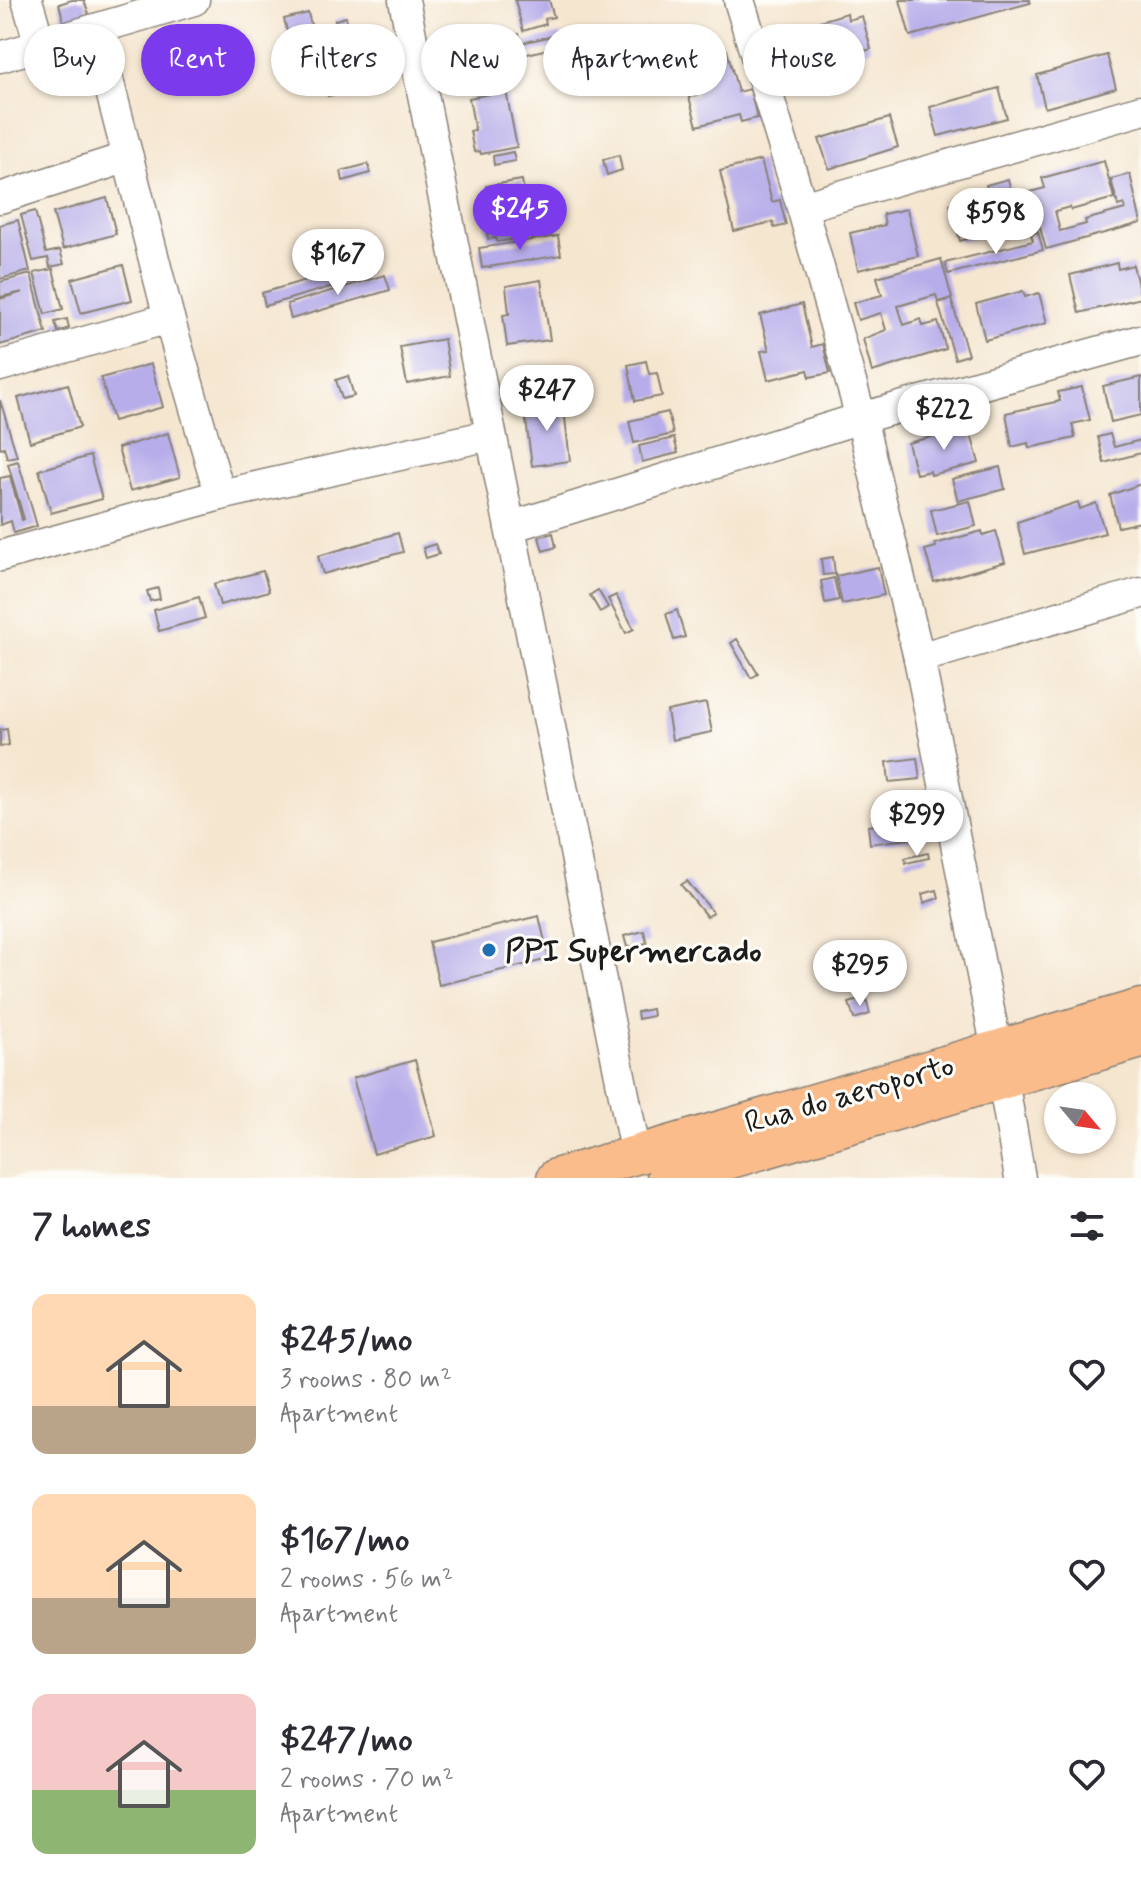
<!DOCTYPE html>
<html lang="en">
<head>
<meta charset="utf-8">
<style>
  :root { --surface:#fff; --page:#f2f2f3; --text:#2b2b33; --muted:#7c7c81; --accent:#7c3aed }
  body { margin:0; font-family:Mynerve,sans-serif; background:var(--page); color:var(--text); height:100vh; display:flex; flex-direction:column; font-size:30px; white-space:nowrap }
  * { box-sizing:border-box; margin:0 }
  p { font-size:26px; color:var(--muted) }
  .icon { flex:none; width:44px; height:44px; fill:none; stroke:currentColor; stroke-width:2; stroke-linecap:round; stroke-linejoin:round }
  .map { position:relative; height:1178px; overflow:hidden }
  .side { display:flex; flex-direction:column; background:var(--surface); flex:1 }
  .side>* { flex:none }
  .guide { position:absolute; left:24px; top:24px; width:1094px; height:72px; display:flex; gap:16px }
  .needle { width:52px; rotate:119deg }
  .buttons { position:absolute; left:1044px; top:1082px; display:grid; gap:16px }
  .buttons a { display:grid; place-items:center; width:72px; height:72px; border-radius:50%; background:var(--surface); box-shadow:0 2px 6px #0004; font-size:40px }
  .price { position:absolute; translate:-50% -68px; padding:0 18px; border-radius:28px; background:#fff; color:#222; font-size:26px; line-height:52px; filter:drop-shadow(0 2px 4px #0008) }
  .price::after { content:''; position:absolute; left:50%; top:48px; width:24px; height:18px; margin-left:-12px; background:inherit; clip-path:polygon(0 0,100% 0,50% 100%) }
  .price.on { background:var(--accent); color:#fff }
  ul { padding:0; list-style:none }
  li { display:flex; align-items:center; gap:24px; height:200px; padding:0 32px }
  li span { display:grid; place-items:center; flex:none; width:224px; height:160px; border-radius:16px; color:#555 }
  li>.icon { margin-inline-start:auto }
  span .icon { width:96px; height:96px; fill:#fffc; stroke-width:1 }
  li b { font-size:34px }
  h2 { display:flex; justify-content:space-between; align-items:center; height:96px; padding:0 32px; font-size:34px }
  .pill { padding:0 28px; border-radius:36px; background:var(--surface); box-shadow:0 2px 6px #0004; font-size:28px; line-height:72px }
  .pill.on { background:var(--accent); color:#fff }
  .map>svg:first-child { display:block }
</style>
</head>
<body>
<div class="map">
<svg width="1141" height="1178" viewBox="0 0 1141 1178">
  <rect width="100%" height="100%" fill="#fdfcf7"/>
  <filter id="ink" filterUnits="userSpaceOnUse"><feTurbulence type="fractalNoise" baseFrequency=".0125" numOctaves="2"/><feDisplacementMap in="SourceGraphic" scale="16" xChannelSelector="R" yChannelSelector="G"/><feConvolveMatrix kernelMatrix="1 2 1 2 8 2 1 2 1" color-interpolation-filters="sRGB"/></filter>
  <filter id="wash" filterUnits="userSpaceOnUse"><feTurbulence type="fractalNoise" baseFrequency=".006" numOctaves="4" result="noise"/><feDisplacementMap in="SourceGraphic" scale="32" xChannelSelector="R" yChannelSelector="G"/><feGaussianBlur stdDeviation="1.8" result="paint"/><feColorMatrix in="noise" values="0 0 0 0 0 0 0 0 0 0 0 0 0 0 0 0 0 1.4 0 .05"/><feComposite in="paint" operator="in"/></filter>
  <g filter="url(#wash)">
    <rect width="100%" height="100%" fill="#f5e6d0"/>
    <g id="blocks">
      <!-- building -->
      <g fill="#b7adea">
        <path d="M72,0H84L89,15L64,23L59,4Z"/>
        <path d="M515,0H549L554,17L545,19L546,24L523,31Z"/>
        <path d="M900,0H1030V3L910,36Z"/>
        <path d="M308,13L314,37L290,43L284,19Z"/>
        <path d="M847,13L848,20L862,16L871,49L800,70L790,36L805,32L804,26Z"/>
        <path d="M346,17L349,27L338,30L335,20Z"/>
        <path d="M519,34L521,43L561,34L564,45L503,60L499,39Z"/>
        <path d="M353,49L362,88L328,96L326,88L337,86L333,68L345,65L342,51Z"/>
        <path d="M727,50L738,92L750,89L757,118L741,122L739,115L697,126L689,97L697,95L688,60Z"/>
        <path d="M1107,55L1116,88L1045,108L1037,75Z"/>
        <path d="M999,88L1007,118L938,136L930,107Z"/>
        <path d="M506,91L517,147L481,154L480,151L474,152L470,131L475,130L469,98Z"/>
        <path d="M889,118L898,147L829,169L819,139Z"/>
        <path d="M513,152L515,161L494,165L493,156Z"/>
        <path d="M619,155L622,170L607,175L603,160Z"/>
        <path d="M761,160L772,202L780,200L786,225L774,228L773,222L734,231L720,171Z"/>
        <path d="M1104,161L1114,198L1071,210L1070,207L1055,211L1060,231L1086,224L1085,220L1125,209L1124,204L1118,206L1111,179L1130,174L1141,223L1046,249L1030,192L1045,188L1042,178Z"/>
        <path d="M368,164L370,173L343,181L341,171Z"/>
        <path d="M1008,179L1020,225L960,241L950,204L988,194L986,185Z"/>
        <path d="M522,180L531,237L497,242L496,238L488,239L484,214L490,213L486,186Z"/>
        <path d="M107,198L116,234L63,249L53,213Z"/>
        <path d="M907,209L918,256L858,270L850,233L885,225L883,214Z"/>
        <path d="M35,211L46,253L60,250L64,264L50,267L48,258L33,261L21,215Z"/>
        <path d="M1034,213L1037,231L1026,233L1023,216Z"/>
        <path d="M18,220L30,271L0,279V225Z"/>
        <path d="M1038,232L1043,250L948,274L945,263L1033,241L1031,234Z"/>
        <path d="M558,236L561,255L482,268L479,248Z"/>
        <path d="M941,259L952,298L938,302L936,295L898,306L904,325L921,319L923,326L938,322L946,349L872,372L863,339L886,330L881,313L858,320L853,303L882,295L877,277Z"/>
        <path d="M1117,263L1118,269L1133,265L1141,298L1079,313L1070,275Z"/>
        <path d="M123,265L132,300L81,313L72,279Z"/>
        <path d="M347,268L351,281L265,306L262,293Z"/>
        <path d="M53,269L63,309L45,314L34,273Z"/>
        <path d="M31,274L46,332L0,345V299L23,292L0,297V282Z"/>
        <path d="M385,275L390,290L291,319L287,304Z"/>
        <path d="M541,280L550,340L507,346L503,315L509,314L506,286Z"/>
        <path d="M1023,291L1025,297L1039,293L1047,323L985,340L976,304Z"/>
        <path d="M951,299L968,355L955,359L938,303Z"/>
        <path d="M802,304L812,347L823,344L830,373L810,377L808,370L768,380L761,351L769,350L760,315Z"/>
        <path d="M67,319L69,328L58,332L55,322Z"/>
        <path d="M444,339L450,376L407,384L400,347Z"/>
        <path d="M646,361L649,374L657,373L662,396L635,401L628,365Z"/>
        <path d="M151,364L163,407L113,421L101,378Z"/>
        <path d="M348,376L354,396L342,399L336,380Z"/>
        <path d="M1141,377V415L1111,422L1103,386Z"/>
        <path d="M68,384L80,427L30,442L18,398Z"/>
        <path d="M1082,387L1090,420L1072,424L1075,438L1029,448L1028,443L1012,447L1006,413L1060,401L1058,392Z"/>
        <path d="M0,400L17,456L7,458L4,447L0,448Z"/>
        <path d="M563,401L570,461L532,466L524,405Z"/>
        <path d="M668,412L673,434L634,443L629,421Z"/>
        <path d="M969,427L979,463L931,475L930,471L916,474L908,443Z"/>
        <path d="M168,433L180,477L130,491L118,448Z"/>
        <path d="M1110,434L1114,447L1141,440V453L1104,463L1098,437Z"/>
        <path d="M674,438L678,453L642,462L639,446Z"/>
        <path d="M90,456L102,499L51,513L39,470Z"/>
        <path d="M18,461L37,526L14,533L11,521L0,525V478L10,476L22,520L24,519L8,464Z"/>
        <path d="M1000,467L1005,489L958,501L952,479Z"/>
        <path d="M1141,484V522L1118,527L1110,495Z"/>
        <path d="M970,501L976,526L937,536L931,510Z"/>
        <path d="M1078,502L1080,509L1096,503L1105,533L1025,554L1017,522Z"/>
        <path d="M982,531L983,535L996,531L1005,562L934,582L925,550L936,547L935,544Z"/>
        <path d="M398,533L403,552L323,574L318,556Z"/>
        <path d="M553,533L556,547L543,551L539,537Z"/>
        <path d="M435,544L439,554L426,558L423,548Z"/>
        <path d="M833,557L835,574L823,575L821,559Z"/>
        <path d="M878,567L884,595L842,604L836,576Z"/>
        <path d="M263,571L269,591L220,605L214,584Z"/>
        <path d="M834,578L839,600L825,603L821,581Z"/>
        <path d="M158,588L160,599L150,601L147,591Z"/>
        <path d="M598,590L608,607L600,612L590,595Z"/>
        <path d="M616,595L634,629L626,633L608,599Z"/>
        <path d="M199,597L205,618L159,631L154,610Z"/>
        <path d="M677,610L685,637L674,640L666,614Z"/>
        <path d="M737,639L758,674L751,678L731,643Z"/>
        <path d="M706,703L712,732L672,740L667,711Z"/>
        <path d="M7,729L9,745L0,747V730Z"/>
        <path d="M917,758L920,779L889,782L887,762Z"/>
        <path d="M913,820L916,838L870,844L868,826Z"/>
        <path d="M928,853L929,858L906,863L905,858Z"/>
        <path d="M687,881L713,912L707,917L681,885Z"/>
        <path d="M937,890L939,898L924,903L922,894Z"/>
        <path d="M539,916L549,959L439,985L429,942Z"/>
        <path d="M644,931L647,943L627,947L624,936Z"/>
        <path d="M866,998L870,1014L854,1019L849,1003Z"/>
        <path d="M652,1009L653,1016L638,1019L637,1012Z"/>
        <path d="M415,1060L436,1136L374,1154L353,1078Z"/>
      </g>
    </g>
  </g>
  <g filter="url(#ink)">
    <use href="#blocks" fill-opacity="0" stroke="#888176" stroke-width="2"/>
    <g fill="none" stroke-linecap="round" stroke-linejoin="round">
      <defs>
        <g id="minor">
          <path d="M27,0L40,45"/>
          <path d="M404,0L636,1155"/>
          <path d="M739,0L802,207L861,418L919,658L1003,1080L1020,1178"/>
          <path d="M95,29L169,318L220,495"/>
          <path d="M0,57L194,0"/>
          <path d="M0,198L128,157"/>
          <path d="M802,207L1141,110"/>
          <path d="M0,366L169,318"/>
          <path d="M510,527L861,418L1141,340"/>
          <path d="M0,556L220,495L490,435"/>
          <path d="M919,658L1141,593"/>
        </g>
        <g id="major">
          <path d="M556,1178L1141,1008"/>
          <path d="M666,1178L1141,1039"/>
        </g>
      </defs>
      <!-- minor casing -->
      <use href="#minor" stroke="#888176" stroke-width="33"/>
      <!-- major casing -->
      <use href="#major" stroke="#888176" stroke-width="41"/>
      <!-- minor -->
      <use href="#minor" stroke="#fff" stroke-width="30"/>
      <!-- major -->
      <use href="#major" stroke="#fabc8b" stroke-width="38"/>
    </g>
  </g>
  <!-- markers -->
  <circle fill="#1f6fb2" stroke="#fdfcf7" stroke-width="3" cx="489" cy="950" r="8"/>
  <g text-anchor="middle" stroke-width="6" stroke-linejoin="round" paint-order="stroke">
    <!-- poi labels -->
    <g font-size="32" font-weight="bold" fill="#1c1c1c" stroke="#fdfcf7" text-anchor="start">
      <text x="505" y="961">PPI Supermercado</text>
    </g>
    <!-- street labels -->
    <g font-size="32" fill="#1c1c1c" stroke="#fdfcf7">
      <text transform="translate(849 1093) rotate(-16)" y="11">Rua do aeroporto</text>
    </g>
  </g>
</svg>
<div class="buttons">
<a><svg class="needle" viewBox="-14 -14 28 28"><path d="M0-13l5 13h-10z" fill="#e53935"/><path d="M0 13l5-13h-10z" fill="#7c7c81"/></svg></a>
</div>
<b class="price on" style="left:520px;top:252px">$245</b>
<b class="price" style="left:996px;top:256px">$598</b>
<b class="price" style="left:338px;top:297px">$167</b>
<b class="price" style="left:547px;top:433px">$247</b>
<b class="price" style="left:944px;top:452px">$222</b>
<b class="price" style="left:917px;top:858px">$299</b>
<b class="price" style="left:860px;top:1008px">$295</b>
<div class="guide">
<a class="pill">Buy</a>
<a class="pill on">Rent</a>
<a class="pill">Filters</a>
<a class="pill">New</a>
<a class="pill">Apartment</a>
<a class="pill">House</a>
</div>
</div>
<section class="side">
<h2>7 homes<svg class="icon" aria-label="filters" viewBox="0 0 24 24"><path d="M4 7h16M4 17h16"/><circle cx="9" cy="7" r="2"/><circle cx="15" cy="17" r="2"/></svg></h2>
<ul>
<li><span style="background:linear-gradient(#ffd9b3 70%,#b9a48a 0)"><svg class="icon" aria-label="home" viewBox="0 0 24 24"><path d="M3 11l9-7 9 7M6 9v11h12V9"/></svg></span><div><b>$245/mo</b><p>3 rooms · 80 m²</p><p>Apartment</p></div><svg class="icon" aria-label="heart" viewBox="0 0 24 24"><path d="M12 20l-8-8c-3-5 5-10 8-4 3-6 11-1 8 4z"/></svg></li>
<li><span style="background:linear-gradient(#ffd9b3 65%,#b9a48a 0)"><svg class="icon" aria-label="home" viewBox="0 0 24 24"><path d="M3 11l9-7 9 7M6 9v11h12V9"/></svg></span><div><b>$167/mo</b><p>2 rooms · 56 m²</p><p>Apartment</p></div><svg class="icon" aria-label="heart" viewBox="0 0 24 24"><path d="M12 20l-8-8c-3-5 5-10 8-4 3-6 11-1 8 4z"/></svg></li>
<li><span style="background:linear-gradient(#f6c9c9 60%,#8fb573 0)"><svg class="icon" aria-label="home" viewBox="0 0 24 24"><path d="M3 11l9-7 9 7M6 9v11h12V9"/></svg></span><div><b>$247/mo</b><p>2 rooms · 70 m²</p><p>Apartment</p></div><svg class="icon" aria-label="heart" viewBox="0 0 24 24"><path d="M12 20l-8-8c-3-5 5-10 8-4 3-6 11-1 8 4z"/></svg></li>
</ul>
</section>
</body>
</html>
